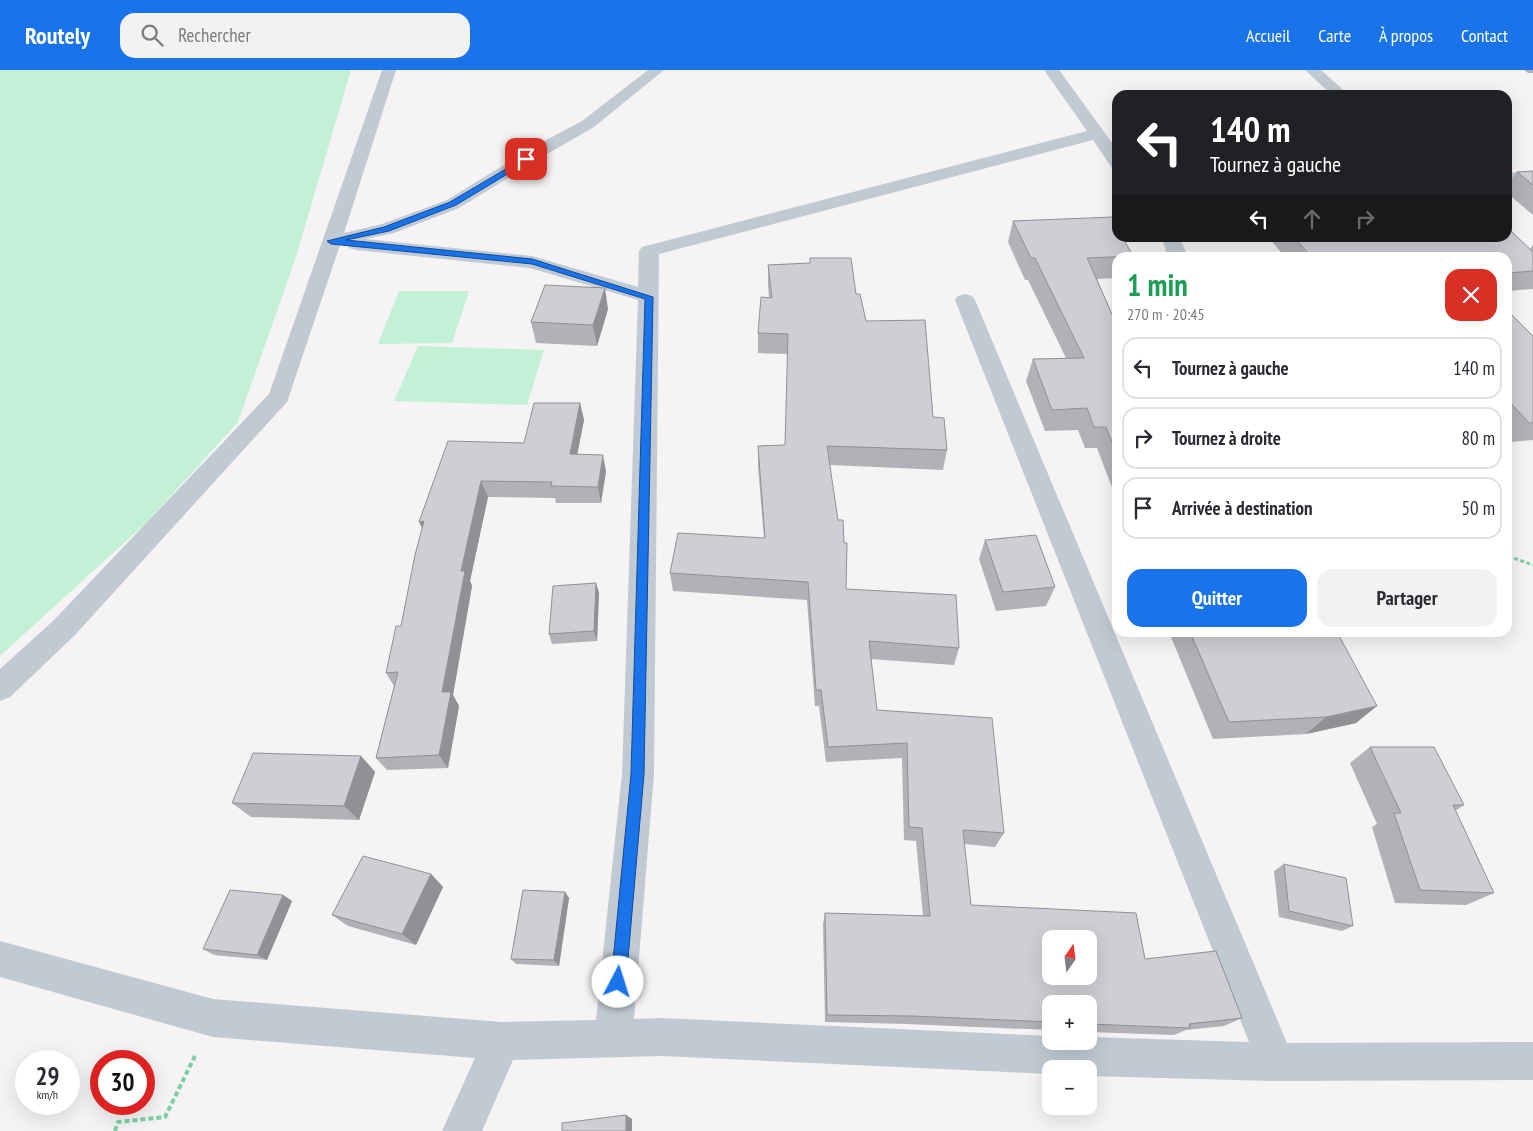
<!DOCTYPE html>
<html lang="fr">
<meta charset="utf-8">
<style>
body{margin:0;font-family:"PT Sans Narrow",sans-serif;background:#f2f2f3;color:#2b2b33;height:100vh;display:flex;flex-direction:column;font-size:19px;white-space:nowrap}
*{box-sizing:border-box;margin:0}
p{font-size:16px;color:#7c7c81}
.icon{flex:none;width:28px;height:28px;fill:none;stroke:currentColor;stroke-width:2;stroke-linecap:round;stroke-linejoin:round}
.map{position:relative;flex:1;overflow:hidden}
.details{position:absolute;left:1112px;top:182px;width:400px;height:385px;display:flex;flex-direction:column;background:#fff;border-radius:15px;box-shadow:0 5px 20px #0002}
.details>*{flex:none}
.hud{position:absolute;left:1112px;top:20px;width:400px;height:152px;border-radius:15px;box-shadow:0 5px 20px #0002;background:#202124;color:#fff;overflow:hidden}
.needle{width:32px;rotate:14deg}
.controls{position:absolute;left:1042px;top:860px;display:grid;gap:10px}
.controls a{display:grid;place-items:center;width:55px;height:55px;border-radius:10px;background:#fff;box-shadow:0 5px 20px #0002;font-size:25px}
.speed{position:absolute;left:15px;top:980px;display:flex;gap:10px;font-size:25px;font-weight:700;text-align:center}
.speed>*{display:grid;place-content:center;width:65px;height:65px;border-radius:50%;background:#fff;box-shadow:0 5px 20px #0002;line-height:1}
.speed small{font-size:12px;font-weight:400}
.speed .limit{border:8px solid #d22;background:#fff;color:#111}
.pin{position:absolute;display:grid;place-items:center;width:42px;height:42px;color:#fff;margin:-21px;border-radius:10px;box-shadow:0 2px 8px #0006}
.me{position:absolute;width:55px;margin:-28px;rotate:5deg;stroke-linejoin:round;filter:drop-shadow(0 0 4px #0008)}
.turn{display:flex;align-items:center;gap:18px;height:105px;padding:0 15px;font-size:22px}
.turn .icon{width:65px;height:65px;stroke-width:2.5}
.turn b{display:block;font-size:35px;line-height:42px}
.lanes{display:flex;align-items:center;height:48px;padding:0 15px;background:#0003;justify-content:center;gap:25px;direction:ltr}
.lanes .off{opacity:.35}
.round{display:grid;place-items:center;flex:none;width:52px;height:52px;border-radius:15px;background:#f2f2f3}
.head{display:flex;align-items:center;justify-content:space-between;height:85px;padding:0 15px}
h1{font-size:30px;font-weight:700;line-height:38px;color:#1e9e55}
.primary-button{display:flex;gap:10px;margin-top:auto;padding:10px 15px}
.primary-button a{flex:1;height:58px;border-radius:15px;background:#1a73e8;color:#fff;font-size:20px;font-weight:700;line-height:58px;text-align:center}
.primary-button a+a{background:#f2f2f3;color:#2b2b33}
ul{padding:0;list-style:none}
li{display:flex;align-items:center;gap:15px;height:62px;margin:0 10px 8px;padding:0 5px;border:2px solid #e1e1e2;border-radius:15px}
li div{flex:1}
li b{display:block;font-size:19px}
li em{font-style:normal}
header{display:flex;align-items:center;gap:30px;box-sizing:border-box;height:70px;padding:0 25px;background:#1a73e8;color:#fff}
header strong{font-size:24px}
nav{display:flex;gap:28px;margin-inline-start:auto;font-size:18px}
.search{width:350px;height:45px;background:#f2f2f3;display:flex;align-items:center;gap:12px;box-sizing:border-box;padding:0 18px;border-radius:15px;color:#7c7c81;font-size:19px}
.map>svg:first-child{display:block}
.green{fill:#c3f1d5}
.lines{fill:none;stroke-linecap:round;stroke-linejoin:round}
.path-far1{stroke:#7ad0a6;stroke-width:3;stroke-dasharray:4 2.5;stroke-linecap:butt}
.path{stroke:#7ad0a6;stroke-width:4;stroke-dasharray:5 3;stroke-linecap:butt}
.minor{fill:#c1cad2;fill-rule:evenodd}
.wall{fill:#b0b2b7}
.shaded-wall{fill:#909195}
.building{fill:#cdcfd5;stroke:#909195;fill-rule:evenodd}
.route{fill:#1a73e8;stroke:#114b97}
</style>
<header>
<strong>Routely</strong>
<div class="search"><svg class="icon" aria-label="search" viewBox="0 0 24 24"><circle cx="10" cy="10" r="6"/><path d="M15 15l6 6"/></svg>Rechercher</div>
<nav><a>Accueil</a><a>Carte</a><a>À propos</a><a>Contact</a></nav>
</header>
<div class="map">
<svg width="1533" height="1061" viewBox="0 0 1533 1061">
<rect width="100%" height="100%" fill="#f5f3f3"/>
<g class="green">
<path d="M0 0H351L295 190 238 352 146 453 0 586Z"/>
<path d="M399 221H469L452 273 378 274Z"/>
<path d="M418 276 544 280 527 335 394 331Z"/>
</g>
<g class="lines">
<path class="path-far1" d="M1508 486 1533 495"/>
<path class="path" d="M115 1061 118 1052 165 1047 195 986"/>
<g class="minor">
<path d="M382 0H396L344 163 382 154 447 130 535 76 582 51 648 0H664L594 57 547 84 459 138 394 163 366 169 532 186 638 217 639 181 642 177 1087 61 1044 0H1059L1118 81V99L1112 98 1093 70 659 184 654 704 634 949 662 948 1051 966V971H1089V967L1249 972 955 230 958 226 965 224 972 226 975 230 1287 973 1533 972V1010L1276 1011 1089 1006V999H1051V1004L662 986 513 990 482 1061H442L475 988 213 967 0 907V871L213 929 502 952 596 950 622 704 638 230 530 198 356 180 349 178 347 173 340 175 287 332 74 566 10 627 0 631V599L54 550 269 324Z"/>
<path d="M1305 0H1321L1349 25H1332Z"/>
<path d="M1533 101V111L1508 113V103Z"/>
<path d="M1162 168H1180L1188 188H1168Z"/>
</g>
</g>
<g class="wall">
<path d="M1524 0H1533V3H1528Z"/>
<path d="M1533 101V145L1508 124V114L1517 102Z"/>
<path d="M1013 151 1133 186V188H1118V208L1097 209 1115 251H1118V433L1097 378H1085L1078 360 1045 361 1026 311 1033 289 1066 288 1028 210H1025L1008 172Z"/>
<path d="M1269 168H1508L1530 179 1533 175V219L1508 221V188H1286Z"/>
<path d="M810 188 856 224 866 251 933 347 947 380 943 400 830 395 846 519 959 578 954 595 871 589 877 640 1004 763 995 777 964 774 971 835 1145 889 1242 948 1224 956 1186 960 1174 965 1089 962V934H1051V960L906 954 825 952 823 854 825 843 923 846 916 771 904 770 902 688 826 692 819 636H815L807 530 673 521 670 503 764 468 758 396V376L785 375 788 284 758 283V263L769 228 768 215V195L810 193Z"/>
<path d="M608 239 597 276 536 273 531 252Z"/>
<path d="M1508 241 1533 266V370L1510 372 1508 368Z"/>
<path d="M580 333 584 350 577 384 606 401 601 433H556L555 428 488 427 470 511 472 516 453 625 459 636 448 698 387 700 376 688 394 616 386 603 401 556 422 459 524 373Z"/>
<path d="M985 470 1055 517 1046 536 996 541 979 489Z"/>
<path d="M596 513 599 523 597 571 552 574 549 564Z"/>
<path d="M1169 562H1337L1356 653 1306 664 1213 669Z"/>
<path d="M1370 677 1464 735 1455 741 1494 823 1466 835 1395 833 1372 757 1377 754 1350 693Z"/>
<path d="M361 686 375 702 359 750 251 747 232 733Z"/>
<path d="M1284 794 1353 856 1342 861 1279 847 1274 801Z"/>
<path d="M431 804 443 817 416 875 348 856 332 845Z"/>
<path d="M565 822 569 828 559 896 516 894 511 889Z"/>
<path d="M283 825 292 831 267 890 214 885 203 879Z"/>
</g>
<g class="shaded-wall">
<path d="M605 218 608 239 597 276 593 255Z"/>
<path d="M580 333 584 350 574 401 570 384Z"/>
<path d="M603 385 606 401 601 433 598 417Z"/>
<path d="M481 411 488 427 470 511 472 516 453 625 459 636 448 698 439 685 442 622 461 501Z"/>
<path d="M424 451 427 468 419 452Z"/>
<path d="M596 513 599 523 597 571 594 561Z"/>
<path d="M1377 636 1356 653 1306 664 1326 647Z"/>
<path d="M361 686 375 702 359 750 344 736Z"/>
<path d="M431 804 443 817 416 875 402 864Z"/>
<path d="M565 822 569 828 559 896 554 890Z"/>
<path d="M283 825 292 831 267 890 257 885Z"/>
<path d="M626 1045 632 1049V1061H626Z"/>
</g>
<g class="building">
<path d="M1533 101V115L1517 102Z"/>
<path d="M1113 147 1118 156V168H1123L1133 186 1087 188 1115 251H1118V387L1106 357H1094L1087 338 1052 340 1033 289 1084 288 1035 188H1031L1013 151Z"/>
<path d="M1508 159 1510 160 1533 182V201L1508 203V188H1312L1295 168H1508Z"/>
<path d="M810 188H851L856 224H860L866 251 925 250 933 347 944 348 947 380 827 376 838 450H843L844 473H847L846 519 956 525 959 578 869 571 877 640 992 648 1004 763 963 760 971 835 1136 843 1145 889 1216 881 1242 948 1189 954 1190 958 1089 954V934H1051V952L912 946 827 945 825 843 930 846 922 758 909 757 907 673 828 677 821 620H816L808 512 670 503 678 463 765 468 758 376 785 375 788 264 758 263 761 227 772 228 768 195 810 193ZM1051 869H1089V906H1051Z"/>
<path d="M545 215 605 218 593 255 531 252Z"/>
<path d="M1508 241 1533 266V353H1529L1508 330Z"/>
<path d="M534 333H580L570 384 603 385 598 417 551 416 552 412 481 411 461 501H465L442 622H451L439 685 376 688 398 602 386 603 396 556H401L415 485 424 451 419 452 448 371 524 373Z"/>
<path d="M1036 465 1055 517 1003 522 985 470Z"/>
<path d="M596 513 594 561 549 564 553 516Z"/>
<path d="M1190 562H1337L1377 636 1326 647 1229 652Z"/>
<path d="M1370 677H1434L1464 735H1453L1494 823 1420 820 1394 743H1401Z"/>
<path d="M253 683 361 686 344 736 232 733Z"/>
<path d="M363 786 431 804 402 864 332 845Z"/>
<path d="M1284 794 1346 808 1353 856 1289 841Z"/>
<path d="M230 820 283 825 257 885 203 879Z"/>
<path d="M523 820 565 822 554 890 511 889Z"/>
<path d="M626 1045V1061H562V1053Z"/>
</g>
<path class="route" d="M526 87 529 88V91L456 135 389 161 346 170 532 189 653 227 644 704 626 912 624 917 618 919 613 917 611 912 631 704 645 229 532 194 331 174 327 171 384 157 450 132Z"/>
</svg>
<div class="controls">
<a><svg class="needle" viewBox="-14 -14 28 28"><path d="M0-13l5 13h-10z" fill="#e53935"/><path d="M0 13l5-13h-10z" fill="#7c7c81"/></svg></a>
<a>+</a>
<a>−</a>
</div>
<div class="speed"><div>29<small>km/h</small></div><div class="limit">30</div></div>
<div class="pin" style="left:526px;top:89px;background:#d93025"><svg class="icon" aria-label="arrive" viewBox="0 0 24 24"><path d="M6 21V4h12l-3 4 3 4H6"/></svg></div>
<svg class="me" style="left:618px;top:912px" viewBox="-20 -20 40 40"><circle r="19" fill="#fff"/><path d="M0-13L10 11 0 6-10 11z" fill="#1a73e8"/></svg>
<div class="hud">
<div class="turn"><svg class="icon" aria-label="left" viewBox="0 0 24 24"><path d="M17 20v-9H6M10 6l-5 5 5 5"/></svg><div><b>140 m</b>Tournez à gauche</div></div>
<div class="lanes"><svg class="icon" aria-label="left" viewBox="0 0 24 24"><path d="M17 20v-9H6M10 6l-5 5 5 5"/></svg><svg class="icon off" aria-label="ahead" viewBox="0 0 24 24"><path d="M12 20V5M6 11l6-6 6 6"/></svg><svg class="icon off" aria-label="right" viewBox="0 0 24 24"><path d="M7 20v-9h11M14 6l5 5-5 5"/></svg></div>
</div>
<section class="details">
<div class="head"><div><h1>1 min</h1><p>270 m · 20:45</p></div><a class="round" style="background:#d93025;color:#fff"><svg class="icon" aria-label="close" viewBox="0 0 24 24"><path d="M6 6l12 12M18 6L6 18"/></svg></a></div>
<ul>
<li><svg class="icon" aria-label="left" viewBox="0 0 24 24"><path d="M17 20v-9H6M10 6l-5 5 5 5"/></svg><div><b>Tournez à gauche</b></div><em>140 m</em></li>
<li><svg class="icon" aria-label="right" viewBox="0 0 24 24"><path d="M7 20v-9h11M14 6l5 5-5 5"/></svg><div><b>Tournez à droite</b></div><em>80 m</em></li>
<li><svg class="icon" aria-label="arrive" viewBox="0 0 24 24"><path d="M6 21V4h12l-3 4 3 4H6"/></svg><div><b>Arrivée à destination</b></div><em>50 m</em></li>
</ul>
<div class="primary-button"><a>Quitter</a><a>Partager</a></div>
</section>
</div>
